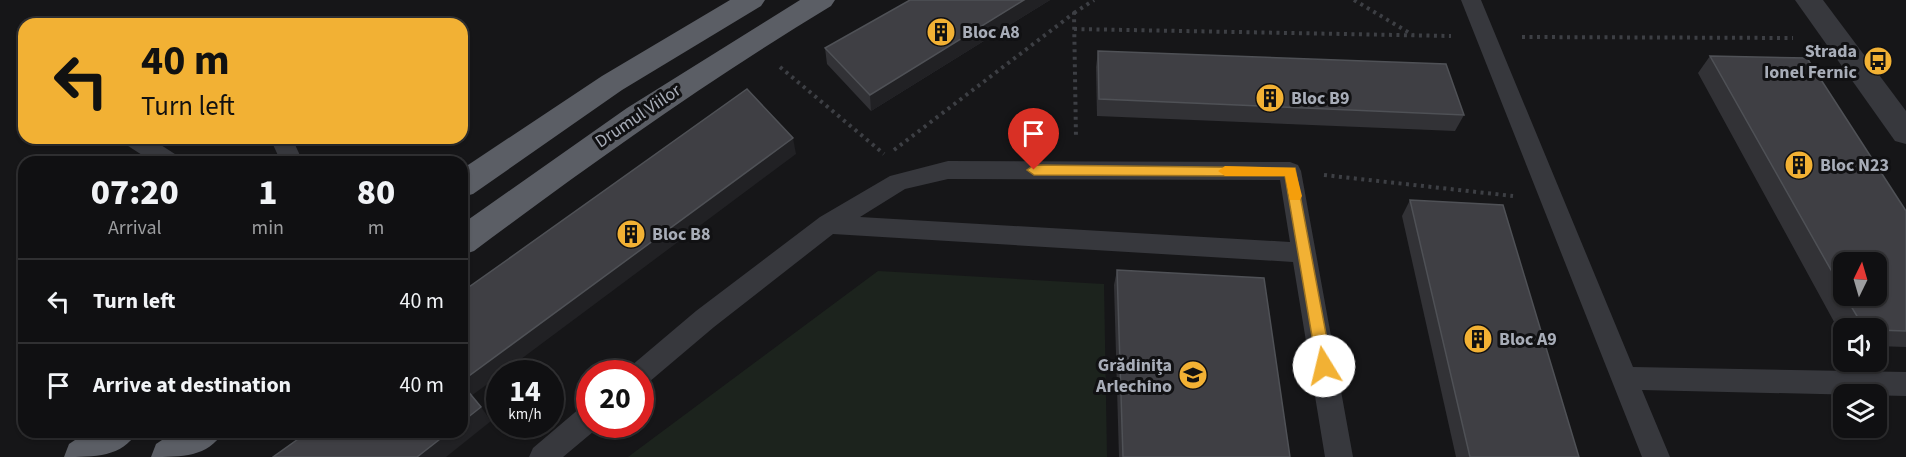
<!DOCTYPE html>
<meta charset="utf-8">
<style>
body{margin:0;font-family:"Source Sans 3",sans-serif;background:#19191b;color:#f1f3f6;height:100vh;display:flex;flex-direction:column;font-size:22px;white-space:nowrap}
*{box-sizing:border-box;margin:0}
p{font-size:20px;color:#9c9d9f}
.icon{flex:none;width:33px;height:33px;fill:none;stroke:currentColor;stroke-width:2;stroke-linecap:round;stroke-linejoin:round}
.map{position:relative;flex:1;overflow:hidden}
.panel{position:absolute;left:18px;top:156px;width:450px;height:282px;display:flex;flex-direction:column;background:#101012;border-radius:18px;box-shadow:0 2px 4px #0004,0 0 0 2px #303032}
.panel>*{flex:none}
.top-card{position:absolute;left:18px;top:18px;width:450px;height:126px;border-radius:18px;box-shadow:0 2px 4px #0004,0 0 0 2px #303032;background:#f2b134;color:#111;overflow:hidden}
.needle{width:39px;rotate:5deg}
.controls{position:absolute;left:1833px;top:252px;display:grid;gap:12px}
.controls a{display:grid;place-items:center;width:54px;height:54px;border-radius:12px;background:#101012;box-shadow:0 2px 4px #0004,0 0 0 2px #303032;font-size:30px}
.speed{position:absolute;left:486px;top:360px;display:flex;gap:12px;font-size:30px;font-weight:700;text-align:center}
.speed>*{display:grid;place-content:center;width:78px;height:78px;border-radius:50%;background:#101012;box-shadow:0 2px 4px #0004,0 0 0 2px #303032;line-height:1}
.speed small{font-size:15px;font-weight:400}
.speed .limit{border:9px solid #d22;background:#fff;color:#111}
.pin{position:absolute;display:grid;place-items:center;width:51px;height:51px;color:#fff;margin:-62px -26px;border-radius:50% 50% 50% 0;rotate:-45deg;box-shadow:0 0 6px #0007}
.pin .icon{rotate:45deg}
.me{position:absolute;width:66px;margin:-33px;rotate:351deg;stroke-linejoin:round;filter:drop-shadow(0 0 4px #0008)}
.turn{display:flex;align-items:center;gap:21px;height:126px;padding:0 24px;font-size:27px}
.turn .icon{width:78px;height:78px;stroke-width:2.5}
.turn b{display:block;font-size:42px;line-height:51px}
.eta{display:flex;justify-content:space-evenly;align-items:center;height:102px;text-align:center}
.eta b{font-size:36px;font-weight:800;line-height:42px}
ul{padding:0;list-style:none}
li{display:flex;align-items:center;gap:18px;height:84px;padding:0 24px;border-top:2px solid #303032}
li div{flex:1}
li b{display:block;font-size:22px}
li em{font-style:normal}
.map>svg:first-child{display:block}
.green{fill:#1c231d}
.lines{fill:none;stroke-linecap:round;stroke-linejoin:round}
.path{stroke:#3d3f44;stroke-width:4;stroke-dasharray:3 4.5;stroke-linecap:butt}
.service{fill:#37383d;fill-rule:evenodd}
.minor{fill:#37383d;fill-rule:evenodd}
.trunk{fill:#5b5e65;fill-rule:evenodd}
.wall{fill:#323236;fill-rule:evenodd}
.shaded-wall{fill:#212124}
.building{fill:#3f3f44;stroke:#4f5156;stroke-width:1.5}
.route{fill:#f2b134;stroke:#9d7322;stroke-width:1.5}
.slow{fill:#f59e0b}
.labels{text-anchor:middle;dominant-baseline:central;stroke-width:6;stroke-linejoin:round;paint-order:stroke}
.poi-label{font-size:18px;font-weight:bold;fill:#a8adb8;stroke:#111113;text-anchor:start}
.street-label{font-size:18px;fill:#a8adb8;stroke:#111113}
</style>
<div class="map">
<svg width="1906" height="457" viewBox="0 0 1906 457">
<rect width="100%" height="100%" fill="#161618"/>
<path class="green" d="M878 271 1104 284 1107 457H628Z"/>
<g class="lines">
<g class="path">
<path d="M1354 0 1413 35"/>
<path d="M1074 13 1094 0"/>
<path d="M1074 29 1451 36"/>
<path d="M1522 37 1793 38"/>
<path d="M780 67 884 154"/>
<path d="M894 150 1074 13 1076 139"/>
<path d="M1324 175 1513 196"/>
</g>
<g class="service">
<path d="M1461 0H1481L1633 367 1906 372V396L1642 390 1670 457H1642Z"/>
<path d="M122 138H150L178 156 181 162H153L125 144Z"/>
<path d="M270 138H292L303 162H281Z"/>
<path d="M948 161 1290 162 1298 165 1301 171 1353 457H1325L1293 262 833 234 714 327 649 382 640 385V374H627L631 366 696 311 820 217 890 176ZM948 179 1280 180 1290 242 860 217 905 189Z"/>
<path d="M590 405V424L600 426 563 457H529L533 448 580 408Z"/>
</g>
<path class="minor" d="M1795 0H1823L1906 111V144L1895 141Z"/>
<g class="trunk">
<path d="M730 0H765L761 6 622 90 473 194 462 197V169L602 76Z"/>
<path d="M800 0H835L831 6C707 81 589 165 474 251L462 255V224L627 108Z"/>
<path d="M87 432H137C122 457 95 457 64 457L69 444Z"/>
<path d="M174 432H223C208 457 182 457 151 457L156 444Z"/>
</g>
</g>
<g class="wall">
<path d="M910 0H1050L871 111 827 64 825 48Z"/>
<path d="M1098 51 1464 115 1455 131 1097 116 1096 67Z"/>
<path d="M1710 56 1906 211V347L1876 346V328H1844V340L1698 73ZM1844 262 1876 296H1844Z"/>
<path d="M1410 200 1579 457H1456L1402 216Z"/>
<path d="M1117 270 1290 457H1119L1114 285Z"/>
</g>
<g class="shaded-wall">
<path d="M1024 0H1050L871 111 870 95Z"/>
<path d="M793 138 796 154 501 374H500V375L471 396 462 384V381Z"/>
<path d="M481 407 491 421 446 457H417L449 432H462V422Z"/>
</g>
<g class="building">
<path d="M910 0H1024L870 95 825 48Z"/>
<path d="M1098 51 1446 64 1464 115 1099 99Z"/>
<path d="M1710 56 1807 58 1906 211V331L1876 330V328H1864L1845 296H1876V262H1844V293Z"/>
<path d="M747 89 793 138 462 381V292Z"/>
<path d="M1410 200 1503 205 1579 457H1470Z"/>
<path d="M1117 270 1264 278 1290 457H1123Z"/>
<path d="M462 384 481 407 462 422Z"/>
<path d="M308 432H449L417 457H273Z"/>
</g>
<path class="route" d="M1034 165 1295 168 1332 366 1329 371 1324 373 1319 371 1317 366 1285 176 1034 175 1027 170Z"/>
<path class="slow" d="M1225 166 1295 168 1302 196 1300 200H1290L1285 176H1225L1218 171Z"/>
<defs>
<g id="building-disc" transform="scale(1.5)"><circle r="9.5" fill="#f2b134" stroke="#111113"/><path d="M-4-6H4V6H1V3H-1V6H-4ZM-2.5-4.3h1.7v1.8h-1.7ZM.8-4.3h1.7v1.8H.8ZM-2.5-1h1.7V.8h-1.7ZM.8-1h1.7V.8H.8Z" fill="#111"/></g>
<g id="bus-disc" transform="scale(1.5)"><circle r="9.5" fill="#f2b134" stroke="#111113"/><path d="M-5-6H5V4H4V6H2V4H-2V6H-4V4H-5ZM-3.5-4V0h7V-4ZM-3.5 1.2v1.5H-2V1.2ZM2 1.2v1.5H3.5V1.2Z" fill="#111"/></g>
<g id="school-disc" transform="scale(1.5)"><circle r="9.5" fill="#f2b134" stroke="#111113"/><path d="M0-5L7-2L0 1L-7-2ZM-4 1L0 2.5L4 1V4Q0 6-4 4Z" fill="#111"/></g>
</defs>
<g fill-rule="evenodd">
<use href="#building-disc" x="941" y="32"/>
<use href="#bus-disc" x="1878" y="61"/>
<use href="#building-disc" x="1270" y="98"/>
<use href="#building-disc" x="1799" y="165"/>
<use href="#building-disc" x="631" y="234"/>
<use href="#building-disc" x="1478" y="339"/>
<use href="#school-disc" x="1193" y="375"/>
</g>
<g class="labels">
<g class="poi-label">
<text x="962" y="32">Bloc A8</text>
<text x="1857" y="51" text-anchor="end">Strada<tspan x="1857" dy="21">Ionel Fernic</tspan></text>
<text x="1291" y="98">Bloc B9</text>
<text x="1820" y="165">Bloc N23</text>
<text x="652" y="234">Bloc B8</text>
<text x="1499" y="339">Bloc A9</text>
<text x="1172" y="365" text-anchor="end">Grădinița<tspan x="1172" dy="21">Arlechino</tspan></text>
</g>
<g class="street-label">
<text transform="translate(638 116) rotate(-34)">Drumul Viilor</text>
</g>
</g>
</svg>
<div class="controls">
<a><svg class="needle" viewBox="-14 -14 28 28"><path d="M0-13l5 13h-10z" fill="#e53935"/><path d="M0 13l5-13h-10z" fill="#9c9d9f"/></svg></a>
<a><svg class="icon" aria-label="sound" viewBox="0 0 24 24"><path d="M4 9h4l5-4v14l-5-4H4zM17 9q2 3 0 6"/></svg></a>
<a><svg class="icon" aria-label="layers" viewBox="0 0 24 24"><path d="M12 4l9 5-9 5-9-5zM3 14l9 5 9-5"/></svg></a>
</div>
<div class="speed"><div>14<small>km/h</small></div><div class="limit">20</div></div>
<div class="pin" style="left:1034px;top:170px;background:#d93025"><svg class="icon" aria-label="arrive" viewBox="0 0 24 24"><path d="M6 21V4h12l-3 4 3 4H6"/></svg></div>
<svg class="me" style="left:1324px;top:366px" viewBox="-20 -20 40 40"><circle r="19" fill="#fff"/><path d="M0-13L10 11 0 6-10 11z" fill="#f2b134"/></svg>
<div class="top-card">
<div class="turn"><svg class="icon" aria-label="left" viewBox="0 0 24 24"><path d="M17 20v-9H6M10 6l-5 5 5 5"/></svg><div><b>40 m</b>Turn left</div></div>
</div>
<section class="panel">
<div class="eta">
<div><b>07:20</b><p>Arrival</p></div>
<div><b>1</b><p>min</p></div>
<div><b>80</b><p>m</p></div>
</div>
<ul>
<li><svg class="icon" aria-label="left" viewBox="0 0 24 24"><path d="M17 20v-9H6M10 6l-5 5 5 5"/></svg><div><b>Turn left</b></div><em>40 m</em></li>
<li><svg class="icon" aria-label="arrive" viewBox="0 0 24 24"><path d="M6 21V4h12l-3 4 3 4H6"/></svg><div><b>Arrive at destination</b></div><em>40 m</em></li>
</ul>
</section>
</div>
